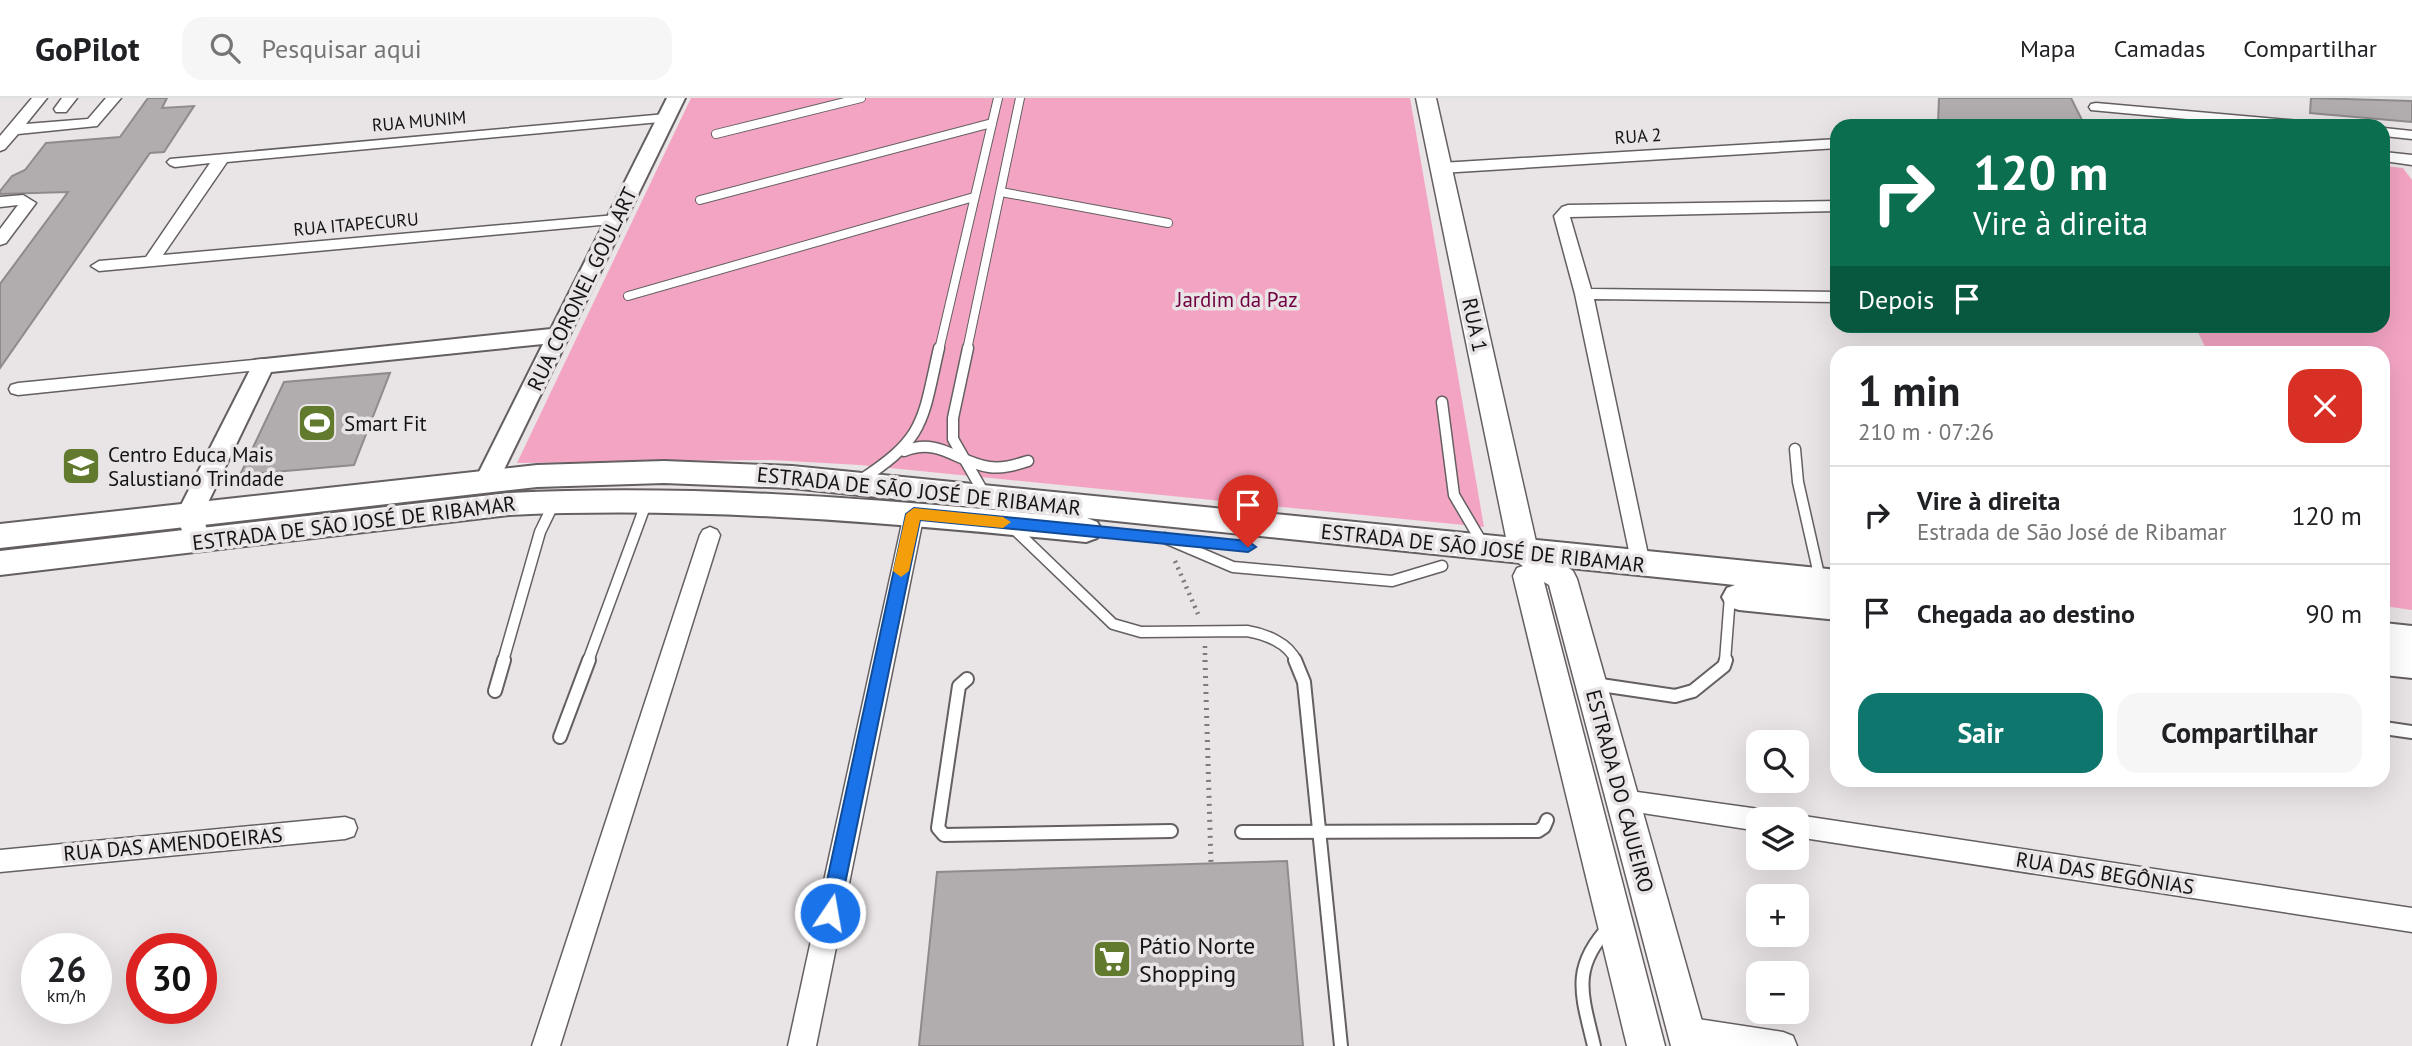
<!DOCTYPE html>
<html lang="pt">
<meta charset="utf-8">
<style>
body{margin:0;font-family:"PT Sans",sans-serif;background:#f6f6f6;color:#202124;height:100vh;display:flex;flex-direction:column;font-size:26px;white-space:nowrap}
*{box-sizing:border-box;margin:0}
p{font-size:23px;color:#757577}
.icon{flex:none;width:38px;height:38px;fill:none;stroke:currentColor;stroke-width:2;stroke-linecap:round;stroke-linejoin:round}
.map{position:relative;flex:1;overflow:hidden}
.details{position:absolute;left:1830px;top:248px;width:560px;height:441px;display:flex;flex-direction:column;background:#fff;border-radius:21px;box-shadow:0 7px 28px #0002}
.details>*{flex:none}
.top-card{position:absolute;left:1830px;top:21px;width:560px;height:214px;border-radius:21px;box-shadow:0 7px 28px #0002;background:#0b6e4f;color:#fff;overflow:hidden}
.fabs{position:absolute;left:1746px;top:632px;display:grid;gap:14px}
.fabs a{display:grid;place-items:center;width:63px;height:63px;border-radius:14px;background:#fff;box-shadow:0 7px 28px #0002;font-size:35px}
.speed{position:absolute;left:21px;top:835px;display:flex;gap:14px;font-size:35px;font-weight:700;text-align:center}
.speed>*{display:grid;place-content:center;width:91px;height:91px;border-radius:50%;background:#fff;box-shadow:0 7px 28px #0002;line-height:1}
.speed small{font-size:18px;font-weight:400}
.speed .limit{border:10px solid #d22;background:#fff;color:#111}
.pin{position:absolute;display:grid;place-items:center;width:60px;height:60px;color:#fff;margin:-72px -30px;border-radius:50% 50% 50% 0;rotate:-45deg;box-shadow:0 0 7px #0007}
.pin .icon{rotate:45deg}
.me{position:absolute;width:77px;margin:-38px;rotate:12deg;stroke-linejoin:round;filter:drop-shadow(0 0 5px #0008)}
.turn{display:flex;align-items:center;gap:24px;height:147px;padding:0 28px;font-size:32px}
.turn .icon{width:91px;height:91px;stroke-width:2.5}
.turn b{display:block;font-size:49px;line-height:60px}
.then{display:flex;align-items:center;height:66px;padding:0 28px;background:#0003;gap:14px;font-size:26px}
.round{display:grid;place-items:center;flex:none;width:74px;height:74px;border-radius:21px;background:#f6f6f6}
.head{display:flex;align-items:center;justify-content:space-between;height:119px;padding:0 28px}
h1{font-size:42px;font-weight:600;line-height:52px}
.cta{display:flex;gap:14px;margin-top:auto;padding:14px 28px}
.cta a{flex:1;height:80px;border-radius:21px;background:#0f766e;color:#fff;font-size:28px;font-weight:600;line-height:80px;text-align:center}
.cta a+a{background:#f6f6f6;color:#202124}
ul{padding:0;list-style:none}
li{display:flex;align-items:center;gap:21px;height:98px;padding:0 28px;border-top:2px solid #e0e0e0}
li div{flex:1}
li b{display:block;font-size:26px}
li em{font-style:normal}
header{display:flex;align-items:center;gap:42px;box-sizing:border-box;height:98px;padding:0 35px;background:#fff;border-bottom:2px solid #e0e0e0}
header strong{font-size:33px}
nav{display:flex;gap:38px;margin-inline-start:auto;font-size:24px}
.search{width:490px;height:63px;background:#f6f6f6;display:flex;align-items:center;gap:18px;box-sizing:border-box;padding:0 24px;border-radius:21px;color:#757577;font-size:26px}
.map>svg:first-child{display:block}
.green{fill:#f4a4c3}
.building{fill:#b1acae;stroke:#8f8a8c;stroke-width:2}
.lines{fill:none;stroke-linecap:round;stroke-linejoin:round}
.service-far2-casing{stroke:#645f61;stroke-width:10}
.service-far1-casing{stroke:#645f61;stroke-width:13}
.service-casing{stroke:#645f61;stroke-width:16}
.minor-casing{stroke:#645f61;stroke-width:3}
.tertiary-casing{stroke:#645f61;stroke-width:4}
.secondary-casing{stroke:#645f61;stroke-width:3}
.primary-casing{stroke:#645f61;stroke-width:4}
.path-far1{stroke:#7d7a7b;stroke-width:4.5;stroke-dasharray:2 5;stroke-linecap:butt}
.path{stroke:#7d7a7b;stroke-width:5;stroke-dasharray:2 6;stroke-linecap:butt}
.service-far2{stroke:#fff;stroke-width:8}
.service-far1{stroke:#fff;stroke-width:10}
.service{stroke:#fff;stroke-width:12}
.minor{fill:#fff;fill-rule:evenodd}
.tertiary{fill:#fff;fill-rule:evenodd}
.secondary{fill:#fff;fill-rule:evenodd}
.primary{fill:#fff;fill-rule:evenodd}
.route{fill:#1a73e8;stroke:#114b97;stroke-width:2}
.slow{fill:#f59e0b}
.labels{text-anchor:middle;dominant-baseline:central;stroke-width:7;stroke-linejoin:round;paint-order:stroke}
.far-street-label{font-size:18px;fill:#151414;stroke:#e9e4e6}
.street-label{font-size:21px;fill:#151414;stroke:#e9e4e6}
.park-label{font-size:21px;fill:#700040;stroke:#e9e4e6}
.poi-label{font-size:21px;fill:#151414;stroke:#e9e4e6;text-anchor:start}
.near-poi-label{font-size:24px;fill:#151414;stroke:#e9e4e6;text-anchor:start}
</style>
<header>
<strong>GoPilot</strong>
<div class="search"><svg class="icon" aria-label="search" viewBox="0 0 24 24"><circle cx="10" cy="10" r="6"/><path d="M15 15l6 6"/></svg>Pesquisar aqui</div>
<nav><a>Mapa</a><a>Camadas</a><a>Compartilhar</a></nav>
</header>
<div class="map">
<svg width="2412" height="948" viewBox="0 0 2412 948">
<rect width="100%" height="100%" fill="#e9e4e6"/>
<g class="green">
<path d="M691 0H1410L1484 429 860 367 771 362 517 365Z"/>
<path d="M2384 68 2403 70 2412 82V512L2384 508V256L2208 255 2195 228H2384Z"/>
</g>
<g class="building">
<path d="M148 0H167L162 10 194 8 164 54 150 55 0 270V186L68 94 0 96V93L12 78 25 72 46 45 120 39Z"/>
<path d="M1939 0H2071L2085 28H1980L1938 25Z"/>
<path d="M2311 0 2412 3V24L2310 15Z"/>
<path d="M390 275 354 367 240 377 284 284Z"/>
<path d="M1287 763 1303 948H919L937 774Z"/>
</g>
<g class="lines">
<g class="service-far2-casing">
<g id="service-far2">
<path d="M716 36 861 0"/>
<path d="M1001 94 1168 125"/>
<path d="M700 102 992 25"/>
<path d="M628 198 974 99"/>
<path d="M939 252 998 0"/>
<path d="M967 252 1020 0"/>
</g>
</g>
<g class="service-far1-casing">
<g id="service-far1">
<path d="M968 250 953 320V341L985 397"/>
<path d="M1442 304 1454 397 1484 448"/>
<path d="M1795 351 1798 384 1820 481"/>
<path d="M904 353C940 339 956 364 989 369 1003 371 1015 367 1028 363"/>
<path d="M859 383C926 340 922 324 939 250"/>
<path d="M1011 428 1113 526 1141 534 1247 533C1265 536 1289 545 1296 563"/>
<path d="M1165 440 1233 469 1392 483 1442 468"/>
<path d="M503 563 540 434 554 405"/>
<path d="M588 563 647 403"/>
<path d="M1725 563 1730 498"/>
</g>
</g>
<g class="service-casing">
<g id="service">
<path d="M1295 562 1304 584 1341 948"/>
<path d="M967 581 959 588 938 730 944 737 1171 733"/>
<path d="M1594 586 1675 598 1693 593 1724 568 1726 562"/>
<path d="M495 593 504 562"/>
<path d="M2384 630 2412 634"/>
<path d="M560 639 589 562"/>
<path d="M1242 734 1538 733 1544 729 1547 722"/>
<path d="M1594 948C1582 897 1570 870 1610 828"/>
</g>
</g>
<g class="minor-casing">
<g id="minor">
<path d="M32 0H47L26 26 88 21 106 0H121L97 28 18 36 5 51 0 53V38Z"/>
<path d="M62 0H77L66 14H56L54 11Z"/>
<path d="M2096 5 2312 24 2319 28H2262L2091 12 2089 9 2091 6Z"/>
<path d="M666 16 671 17 673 20 671 23 227 64 163 157 616 117 622 119 624 122 622 125 99 173 91 168 99 163 146 159 210 65 175 69 170 67 167 64 170 61Z"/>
<path d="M2384 30 2412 33V41L2384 38Z"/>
<path d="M1838 41V50L1441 75 1433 70 1441 65Z"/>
<path d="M2384 54 2412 57V67L2384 63Z"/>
<path d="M23 97 36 105 6 145 0 147V131L18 107 0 109V99Z"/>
<path d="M1838 103V113L1570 119 1591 191 1838 194V204L1594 201 1650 466 1647 472 1640 474 1633 472 1575 196 1554 118 1562 109 1568 107Z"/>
<path d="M263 261 269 263 272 267 269 271 18 297 11 295 9 291 11 287 18 285Z"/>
<path d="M914 409 921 411 924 416 816 948H788L904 416 907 411Z"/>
<path d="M710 429 717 432 720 437 560 948H532L700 437 703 432Z"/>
<path d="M1623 692 1759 711 1768 714 1771 721H1759V733L1623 712 1614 709 1611 702 1614 695Z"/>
<path d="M1797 717 2412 810V834L1797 739V721H1788Z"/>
<path d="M345 719 354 722 357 730 354 738 345 741 0 774V752Z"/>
<path d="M1685 919 1783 934 1793 938 1797 948H1701L1675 941 1671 932 1675 923Z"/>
</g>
</g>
<g class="tertiary-casing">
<path id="tertiary" d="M667 0H685L496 388 487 391 478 388 475 382 543 246 271 274 202 417 211 443 207 450 198 453 189 450 176 417 255 262 551 231Z"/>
</g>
<g class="secondary-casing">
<path id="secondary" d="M1416 0H1436L1537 448 1573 473 1577 481 1709 948H1671L1549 487 1544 484 1665 948H1627L1513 478 1517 470 1523 468 1514 462 1509 454Z"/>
</g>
<g class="primary-casing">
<g id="primary">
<path d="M664 363 792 368 1838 472V522L1739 512 1727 508 1722 499 1727 490 1735 487 1087 420 1097 424 1102 432 1097 440 1086 444C894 425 703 408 509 417L0 477V453L509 395C697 386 882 401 1069 419L792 390 664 385 537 389 0 450V426L537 367Z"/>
<path d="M2384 525 2412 528V580L2384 577Z"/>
</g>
</g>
<g class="path-far1">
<path d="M1175 463 1198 516"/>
<path d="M1205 548V563"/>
</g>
<path class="path" d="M1205 562 1211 766"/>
<use href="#service-far2" class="service-far2"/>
<use href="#service-far1" class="service-far1"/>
<use href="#service" class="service"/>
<use href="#minor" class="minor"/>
<use href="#tertiary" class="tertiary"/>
<use href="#secondary" class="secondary"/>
<use href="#primary" class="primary"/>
</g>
<path class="route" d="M914 410 1248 443 1256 449 1248 454 920 422 839 815 837 822 830 824 823 822 820 815 906 416Z"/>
<path class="slow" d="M914 410 1003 419 1011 424 1003 430 920 422 909 473 901 479 893 473 906 416Z"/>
<defs>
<g id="stadium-square" transform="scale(2.0125)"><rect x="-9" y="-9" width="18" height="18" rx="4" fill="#617a2d" stroke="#e9e4e6"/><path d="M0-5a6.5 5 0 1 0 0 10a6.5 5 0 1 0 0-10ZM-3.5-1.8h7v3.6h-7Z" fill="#fff"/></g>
<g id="school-square" transform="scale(2.0125)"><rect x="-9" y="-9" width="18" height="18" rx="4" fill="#617a2d" stroke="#e9e4e6"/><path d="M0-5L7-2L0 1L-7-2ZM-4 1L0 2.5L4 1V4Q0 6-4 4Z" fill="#fff"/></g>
<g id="supermarket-square" transform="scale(2.0125)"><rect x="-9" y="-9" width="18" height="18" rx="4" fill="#617a2d" stroke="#e9e4e6"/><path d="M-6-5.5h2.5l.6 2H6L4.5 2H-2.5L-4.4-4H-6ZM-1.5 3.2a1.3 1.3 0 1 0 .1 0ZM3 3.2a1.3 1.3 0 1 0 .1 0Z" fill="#fff"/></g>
</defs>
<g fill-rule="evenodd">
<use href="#stadium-square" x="317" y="325"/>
<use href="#school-square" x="81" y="368"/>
<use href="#supermarket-square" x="1112" y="861"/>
</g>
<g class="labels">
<g class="far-street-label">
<text transform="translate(419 23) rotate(-5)">RUA MUNIM</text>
<text transform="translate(1638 38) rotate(-4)">RUA 2</text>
<text transform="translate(356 126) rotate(-5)">RUA ITAPECURU</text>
</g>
<g class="street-label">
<text transform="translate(582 191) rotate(-64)">RUA CORONEL GOULART</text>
<text transform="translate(1475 227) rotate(78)">RUA 1</text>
<text transform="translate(919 393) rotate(6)">ESTRADA DE SÃO JOSÉ DE RIBAMAR</text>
<text transform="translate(354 425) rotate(-7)">ESTRADA DE SÃO JOSÉ DE RIBAMAR</text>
<text transform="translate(1483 450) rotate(6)">ESTRADA DE SÃO JOSÉ DE RIBAMAR</text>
<text transform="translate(1620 693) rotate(75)">ESTRADA DO CAJUEIRO</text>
<text transform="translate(173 746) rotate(-5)">RUA DAS AMENDOEIRAS</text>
<text transform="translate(2105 775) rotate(9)">RUA DAS BEGÔNIAS</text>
</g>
<g class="park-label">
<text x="1237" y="201">Jardim da Paz</text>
</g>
<g class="poi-label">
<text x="344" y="325">Smart Fit</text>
<text x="108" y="356">Centro Educa Mais<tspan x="108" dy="24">Salustiano Trindade</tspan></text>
</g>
<g class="near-poi-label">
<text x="1139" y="847">Pátio Norte<tspan x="1139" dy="28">Shopping</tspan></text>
</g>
</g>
</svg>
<div class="fabs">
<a><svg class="icon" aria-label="search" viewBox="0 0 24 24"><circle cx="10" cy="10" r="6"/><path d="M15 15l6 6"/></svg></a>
<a><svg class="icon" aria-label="layers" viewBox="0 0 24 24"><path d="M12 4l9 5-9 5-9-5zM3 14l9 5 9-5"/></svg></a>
<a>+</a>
<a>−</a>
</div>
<div class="speed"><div>26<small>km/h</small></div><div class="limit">30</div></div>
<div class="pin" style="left:1248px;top:449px;background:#d93025"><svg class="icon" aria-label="arrive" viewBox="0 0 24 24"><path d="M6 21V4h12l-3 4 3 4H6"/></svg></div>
<svg class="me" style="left:830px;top:815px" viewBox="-20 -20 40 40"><circle r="17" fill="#1a73e8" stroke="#fff" stroke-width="3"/><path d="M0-11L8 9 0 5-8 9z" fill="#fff"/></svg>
<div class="top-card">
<div class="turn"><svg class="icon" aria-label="right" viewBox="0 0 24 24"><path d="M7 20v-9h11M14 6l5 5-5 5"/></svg><div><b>120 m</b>Vire à direita</div></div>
<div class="then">Depois<svg class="icon" aria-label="arrive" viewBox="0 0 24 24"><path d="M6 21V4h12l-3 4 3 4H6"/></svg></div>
</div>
<section class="details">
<div class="head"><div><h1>1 min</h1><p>210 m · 07:26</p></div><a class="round" style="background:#d93025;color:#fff"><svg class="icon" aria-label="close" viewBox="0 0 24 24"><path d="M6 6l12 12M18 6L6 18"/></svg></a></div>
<ul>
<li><svg class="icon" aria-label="right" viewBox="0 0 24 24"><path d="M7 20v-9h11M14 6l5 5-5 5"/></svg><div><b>Vire à direita</b><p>Estrada de São José de Ribamar</p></div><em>120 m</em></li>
<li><svg class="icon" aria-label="arrive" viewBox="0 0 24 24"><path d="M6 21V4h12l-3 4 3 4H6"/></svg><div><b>Chegada ao destino</b></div><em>90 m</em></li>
</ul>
<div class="cta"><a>Sair</a><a>Compartilhar</a></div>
</section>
</div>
